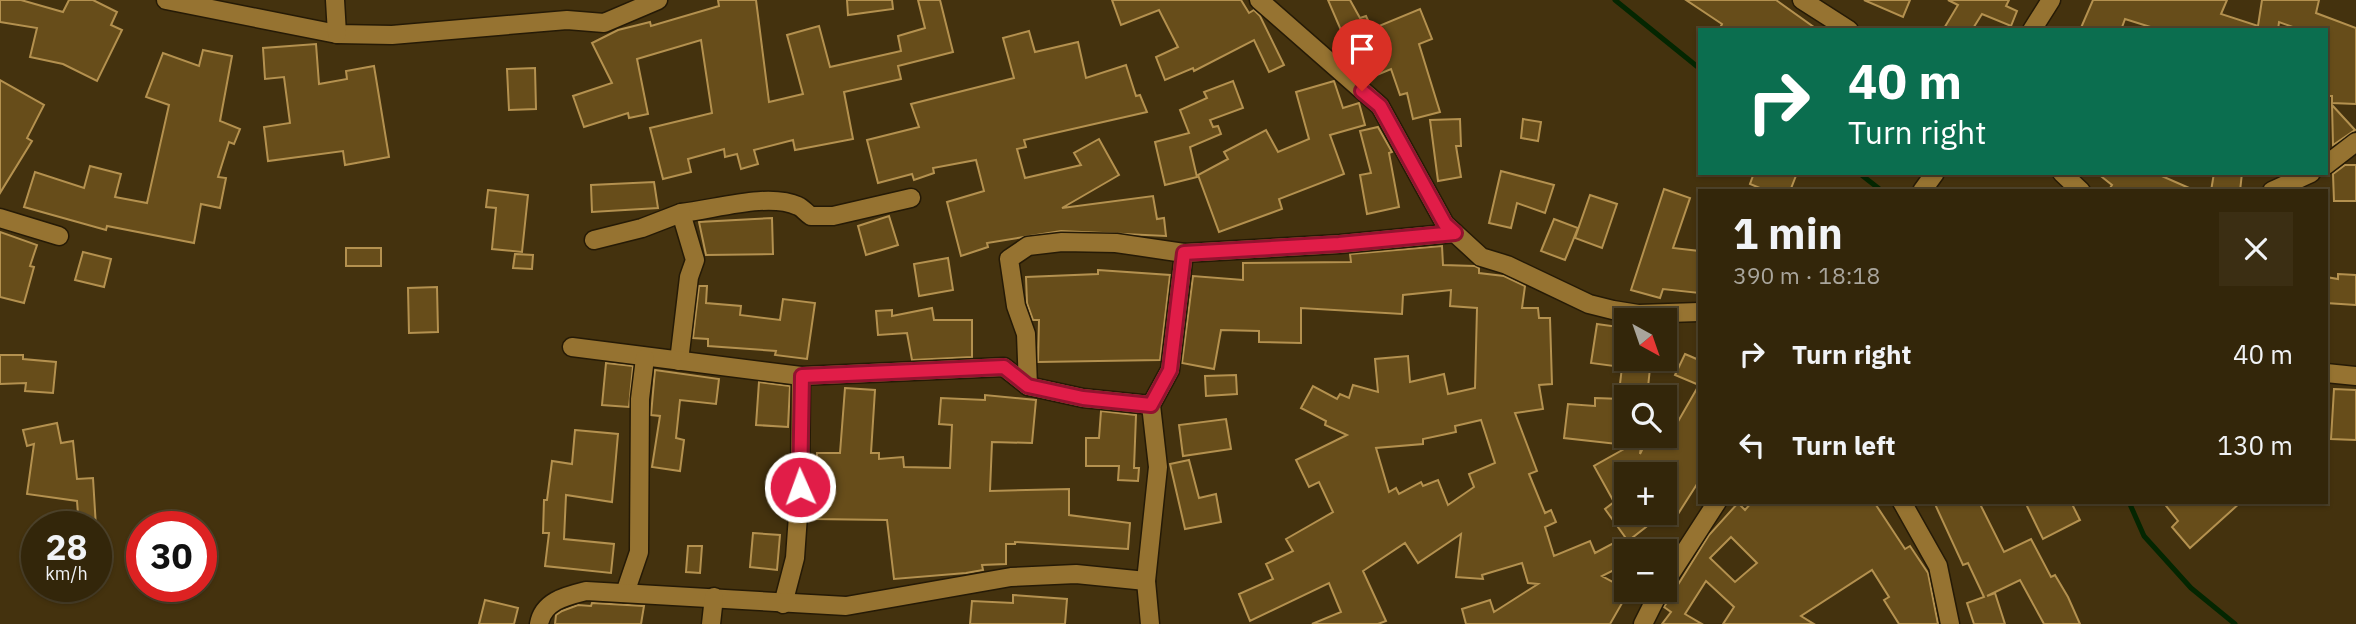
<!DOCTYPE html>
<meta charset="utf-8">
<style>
body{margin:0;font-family:"IBM Plex Sans",sans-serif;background:#3b2e13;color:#f1f3f6;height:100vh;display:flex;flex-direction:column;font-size:26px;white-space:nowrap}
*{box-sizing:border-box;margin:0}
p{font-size:23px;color:#a9a59c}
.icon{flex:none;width:38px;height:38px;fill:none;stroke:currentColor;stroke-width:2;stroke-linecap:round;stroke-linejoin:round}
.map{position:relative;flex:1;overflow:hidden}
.sheet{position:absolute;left:1698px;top:189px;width:630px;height:315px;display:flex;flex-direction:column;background:#33260a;border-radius:0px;box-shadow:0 2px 5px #0004,0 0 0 2px #4e432b}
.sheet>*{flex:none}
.top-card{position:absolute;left:1698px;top:28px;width:630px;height:147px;border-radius:0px;box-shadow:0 2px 5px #0004,0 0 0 2px #4e432b;background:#0b6e4f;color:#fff;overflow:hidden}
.needle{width:46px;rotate:140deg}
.tools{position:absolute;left:1614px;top:308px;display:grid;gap:14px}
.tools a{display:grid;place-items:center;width:63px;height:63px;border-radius:0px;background:#33260a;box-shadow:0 2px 5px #0004,0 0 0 2px #4e432b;font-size:35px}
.speed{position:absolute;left:21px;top:511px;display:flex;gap:14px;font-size:35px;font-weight:700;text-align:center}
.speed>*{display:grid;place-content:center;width:91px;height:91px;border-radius:50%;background:#33260a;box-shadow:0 2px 5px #0004,0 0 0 2px #4e432b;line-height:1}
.speed small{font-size:18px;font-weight:400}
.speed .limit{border:10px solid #d22;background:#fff;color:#111}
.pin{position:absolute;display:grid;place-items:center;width:60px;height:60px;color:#fff;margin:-72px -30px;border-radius:50% 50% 50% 0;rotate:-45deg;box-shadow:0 0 7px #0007}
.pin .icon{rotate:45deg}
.me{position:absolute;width:77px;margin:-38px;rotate:358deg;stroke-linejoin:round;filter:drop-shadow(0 0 5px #0008)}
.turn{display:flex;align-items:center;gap:24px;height:147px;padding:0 35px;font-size:32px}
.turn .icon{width:91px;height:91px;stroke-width:2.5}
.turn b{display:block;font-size:49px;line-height:60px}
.round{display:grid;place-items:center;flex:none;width:74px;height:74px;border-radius:0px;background:#3b2e13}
.overview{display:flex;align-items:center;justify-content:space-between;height:119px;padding:0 35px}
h1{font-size:42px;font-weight:700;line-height:52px}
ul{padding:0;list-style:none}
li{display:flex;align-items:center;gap:21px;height:91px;padding:0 35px}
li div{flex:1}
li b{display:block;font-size:26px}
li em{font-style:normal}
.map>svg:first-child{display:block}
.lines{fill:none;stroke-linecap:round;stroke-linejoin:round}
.stream{stroke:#042601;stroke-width:5}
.building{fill:#674d1a;stroke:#b4914f;stroke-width:2;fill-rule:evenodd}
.street-casing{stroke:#251a06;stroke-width:21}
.secondary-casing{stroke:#251a06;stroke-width:21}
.street{stroke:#967331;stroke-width:18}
.secondary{stroke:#967331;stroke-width:18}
.route-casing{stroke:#92132f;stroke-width:18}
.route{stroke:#e11d48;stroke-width:12}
</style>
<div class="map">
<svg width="2356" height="624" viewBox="0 0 2356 624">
<rect width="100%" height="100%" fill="#44320e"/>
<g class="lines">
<g class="stream">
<path d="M1615 0 1699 68"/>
<path d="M1859 173 1882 191"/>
<path d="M2129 502 2144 536 2191 588 2235 624"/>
</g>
</g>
<g class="building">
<path d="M0 0H21L63 12 69 0H93L117 12 111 25 122 30 97 81 63 64 30 57 37 28 0 22Z"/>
<path d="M718 0H756L769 102 803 94 787 35 819 26 830 67 901 51 898 36 925 28 918 0H940L953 52 898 66 901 79 844 92 853 139 795 150 793 140 754 150 758 164 741 169 737 154 725 157 724 149 688 159 691 172 663 179 650 128 712 113 701 40 637 59 648 114 629 118 628 113 584 127 573 96 612 83 592 43 618 30 650 22 651 26 719 6Z"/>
<path d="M847 0H892L893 9 848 15Z"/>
<path d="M1112 0H1241L1249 13 1254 10 1260 16 1284 65 1269 72 1254 40 1194 71 1193 68 1165 80 1156 57 1178 47 1159 10 1121 25Z"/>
<path d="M1328 0H1350L1360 18 1366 16 1372 29 1420 9 1432 39 1419 44 1440 112 1413 119 1407 93 1400 95 1391 69 1367 79 1359 72Z"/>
<path d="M1686 0H1776L1818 30H1719L1722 24Z"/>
<path d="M1864 0H1910L1903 17Z"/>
<path d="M1948 0H2009L2006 6 2017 11 2011 26 1982 14 1972 30H1943L1958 5Z"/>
<path d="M2093 0H2227L2221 14 2258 26 2262 0H2319L2316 13 2356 28V104L2332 103V96H2326V30H2301L2279 22 2278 30H2160L2125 19 2121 30H2080Z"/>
<path d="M1029 31 1035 52 1078 42 1086 78 1126 65 1136 96 1140 95 1147 112 1024 140 1026 147 1017 149 1025 178 1081 165 1074 153 1099 139 1119 175 1062 208 1153 196 1157 219 1164 218 1166 236 1061 231 987 243 988 247 961 256 947 202 984 191 976 160 933 168 934 173 914 180 912 174 878 183 867 140 919 127 911 104 1014 78 1003 38Z"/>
<path d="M316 44 319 84 347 79 346 71 374 66 389 157 345 165 343 151 268 161 264 127 290 123 284 77 265 79 263 48Z"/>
<path d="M203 50 232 56 220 121 240 129 234 144 229 142 218 177 226 178 220 208 201 204 194 243 107 226 106 230 24 207 35 172 84 188 90 166 121 174 115 197 147 203 169 105 146 97 163 53 199 66Z"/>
<path d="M535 68 536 109 509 110 507 69Z"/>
<path d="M0 80 44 105 27 138 32 141 0 193Z"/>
<path d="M1233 81 1243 108 1210 120 1213 127 1218 126 1221 134 1190 147 1197 177 1165 185 1155 142 1189 133 1180 110 1207 98 1204 92Z"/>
<path d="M1334 81 1343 108 1359 103 1365 125 1330 135 1344 174 1279 199 1282 209 1219 232 1198 175 1228 159 1224 152 1266 130 1278 152 1309 139 1296 92Z"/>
<path d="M2332 105 2355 130 2333 145Z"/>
<path d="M1460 119 1461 146H1456L1461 177 1438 181 1430 120Z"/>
<path d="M1523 119 1541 122 1538 141 1521 138Z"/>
<path d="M1378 127 1392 152 1389 153 1399 207 1367 214 1360 175 1371 173 1360 131Z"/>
<path d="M2345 165H2356V201H2334L2333 174Z"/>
<path d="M1501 171 1554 185 1545 213 1517 203 1511 228 1489 223Z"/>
<path d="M1754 173H1797L1790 191H1767L1750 184Z"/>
<path d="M2097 173H2155L2196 191H2108L2112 185Z"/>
<path d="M2214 173H2242L2240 191H2211Z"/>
<path d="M654 182 658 208 592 212 591 185Z"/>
<path d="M1664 189 1690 198 1673 248 1699 251V293L1663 289 1660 298 1631 290Z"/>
<path d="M488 190 528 195 522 252 492 249 496 208 486 207Z"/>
<path d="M1590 195 1617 204 1602 248 1575 238Z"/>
<path d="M889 216 898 245 866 255 858 226Z"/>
<path d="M772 218 773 254 706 255 699 222Z"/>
<path d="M1554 219 1578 228 1565 260 1541 251Z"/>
<path d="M0 232 37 245 30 266 34 267 24 303 0 297Z"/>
<path d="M1442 246 1443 265 1475 266 1479 268V273L1504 276 1525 286 1522 308H1538L1539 318H1550L1552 384 1539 385 1543 409 1515 413 1537 471 1529 474 1545 513 1551 510 1556 522 1545 527 1554 556 1590 541 1595 553 1621 539 1626 549V564L1602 576 1629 591 1610 624H1466L1462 609 1490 600 1494 612 1538 584 1528 583 1522 563 1482 575 1483 579 1456 577 1461 534 1418 563 1405 543 1363 571 1386 621 1378 624H1312L1341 612 1329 583 1250 621 1239 594 1273 579 1266 564 1293 551 1286 539 1333 512 1319 482 1309 487 1296 460 1347 435 1325 425 1326 421 1301 408 1313 386 1337 399 1340 394 1349 398 1353 385 1378 392 1375 359 1408 356 1410 382 1444 374 1448 394 1475 388 1477 308 1450 306 1451 290 1403 295 1402 314 1301 308V343L1259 342V331L1221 330 1214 369 1182 363 1193 276 1243 280V263L1351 262 1350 254ZM1481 420 1495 463 1469 474 1474 487 1448 505 1438 480 1423 486 1421 482 1399 494 1396 488 1389 492 1376 448 1423 444V439L1456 432 1455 426Z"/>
<rect x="346" y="248" width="35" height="18"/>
<path d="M83 252 111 259 104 287 75 280Z"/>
<path d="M515 254 533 255 532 269 513 268Z"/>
<path d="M948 258 953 290 919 296 914 264Z"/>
<path d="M1098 270 1170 275 1160 360 1038 362 1039 320H1033L1027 303 1026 277 1098 274Z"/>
<path d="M2338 274 2356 275V305L2326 303V277L2338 279Z"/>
<path d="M699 286H707L706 303 741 306 740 315 780 320 783 299 815 303 807 359 775 355 776 351 708 346V339L693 338Z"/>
<path d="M437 287 438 332 409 333 408 288Z"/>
<path d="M932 308 934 320H972V357L912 360 907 333 878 335 876 311 892 310V316Z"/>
<path d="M1597 324 1626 328V359H1651L1648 387 1620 384 1622 367 1591 363Z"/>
<path d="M1685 354 1699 360V481L1678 514 1664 525V513L1628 541 1605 509 1614 502 1594 466 1642 439 1640 454 1649 436H1664V424L1676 425 1699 385 1675 375ZM1626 474H1664V513H1626Z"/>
<path d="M0 355H23V359L56 362 53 393 25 391 26 383 0 384Z"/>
<path d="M606 363 633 366 629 407 602 405Z"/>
<path d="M655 370 719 379 716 404 680 400 676 438 684 440 680 471 652 467 660 416 651 415Z"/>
<path d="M1236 375 1237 394 1206 396 1205 376Z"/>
<path d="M759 382 790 386 788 427 756 425Z"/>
<path d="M845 388 875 390 871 453H879V459L903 457 904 467 950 468 952 425 939 424 941 398 985 400V395L1036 400 1032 443 992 442 990 491 1069 489V515L1130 523 1128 549 1015 542V544H1006V564L982 565 983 570 966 573 894 579 887 520 814 519 817 453H840Z"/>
<path d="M2334 389 2356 390V440L2331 439Z"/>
<path d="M1595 398 1622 399 1621 418H1626V445L1564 438 1568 404 1595 406Z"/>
<path d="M1101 411 1136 415 1134 468H1139L1138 481 1118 480 1119 466H1086V438H1099Z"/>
<path d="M1226 419 1231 449 1183 456 1179 425Z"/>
<path d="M57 423 61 443 73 441 77 479 93 478 96 527H79L77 501 27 494 34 444 27 446 23 430Z"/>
<path d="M575 430 618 434 612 502 566 495 564 539 614 544 611 573 545 566 549 533H543L544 500H547L552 461 572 464Z"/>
<path d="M1189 460 1199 498 1216 494 1221 522 1185 529 1170 464Z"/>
<path d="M1752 502H1874L1905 549 1910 546 1928 573 1938 624H1899L1884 600 1889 597 1872 570 1801 616 1814 624H1723L1734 607 1706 581 1685 614 1702 624H1662L1671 612 1664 607 1709 535 1738 503 1745 510ZM1731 537 1757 563 1735 582 1710 558Z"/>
<path d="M1934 502H1979L2004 552 2031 539 2051 577 2055 575 2068 597 2080 624H2044L2020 580 1987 596 1995 593 2005 624H1974L1967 603 1984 597 1968 563 1963 565Z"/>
<path d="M2025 502H2071L2080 520 2043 539Z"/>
<path d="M2163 502H2241L2190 548 2172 527 2178 521Z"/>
<path d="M753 533 780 535 777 570 750 567Z"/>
<path d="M688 546H702L700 573 686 572Z"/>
<path d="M1013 595 1067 599 1065 624H970L972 601 1013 603Z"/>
<path d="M485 600 518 608 514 624H479Z"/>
<path d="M592 603 644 606 641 624H555L556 615 562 611 578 605 591 606Z"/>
</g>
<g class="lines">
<g class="street-casing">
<g id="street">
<path d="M166 0 337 34 392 35 567 20 604 23 658 0"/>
<path d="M335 0 337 34"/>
<path d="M1259 0 1380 106 1445 224 1481 257 1507 265 1589 304 1613 310 1638 314 1699 312"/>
<path d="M1802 0 1849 30"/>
<path d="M2326 165 2356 142"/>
<path d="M2062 173 2081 191"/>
<path d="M2272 191 2311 173"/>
<path d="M681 213C713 210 768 192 798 206 803 208 806 213 811 216H833L911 198"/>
<path d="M0 218 59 236"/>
<path d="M594 240 642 228 681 213 695 260 689 277 679 361"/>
<path d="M572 347 801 376 1004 367 1028 386 1083 398 1151 405"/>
<path d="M2326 373 2356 376"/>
<path d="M1028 386 1026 334 1016 306 1009 259 1028 246 1062 242 1116 243 1184 253 1340 244 1455 233"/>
<path d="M1902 502 1938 566 1950 624"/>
<path d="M625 593 639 552 640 399 645 358"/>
<path d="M783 604 795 558 800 487 801 376"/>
<path d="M539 624C543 601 566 596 586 591L846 606 1011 577 1076 574 1146 581"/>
<path d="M711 624 714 597"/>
<path d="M1150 624 1146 581 1158 467 1151 405 1170 370 1184 253"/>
</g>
</g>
<g class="secondary-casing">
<g id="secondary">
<path d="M2032 30 2051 0"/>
<path d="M1922 191 1935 173"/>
<path d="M1664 584 1717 502"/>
<path d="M1643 624 1660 590"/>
</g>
</g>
<use href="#street" class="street"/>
<use href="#secondary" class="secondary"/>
</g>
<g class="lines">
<g class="route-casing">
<path id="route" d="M800 487 802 376 1004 367 1028 386 1083 398 1151 405 1170 370 1184 253 1339 244 1455 233 1445 224 1380 106 1362 91"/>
</g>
<use href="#route" class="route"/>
</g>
</svg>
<div class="tools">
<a><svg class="needle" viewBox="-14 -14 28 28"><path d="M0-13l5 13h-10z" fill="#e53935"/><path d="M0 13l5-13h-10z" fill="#a9a59c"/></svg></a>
<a><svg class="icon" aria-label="search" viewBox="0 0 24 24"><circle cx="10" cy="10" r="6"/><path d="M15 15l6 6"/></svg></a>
<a>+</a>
<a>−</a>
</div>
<div class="speed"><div>28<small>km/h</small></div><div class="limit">30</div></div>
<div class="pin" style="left:1362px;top:91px;background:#d93025"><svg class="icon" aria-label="arrive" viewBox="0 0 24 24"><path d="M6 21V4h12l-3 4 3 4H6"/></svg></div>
<svg class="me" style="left:800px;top:487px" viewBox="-20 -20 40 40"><circle r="17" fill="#e11d48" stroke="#fff" stroke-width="3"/><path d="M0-11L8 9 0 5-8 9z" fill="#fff"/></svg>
<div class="top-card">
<div class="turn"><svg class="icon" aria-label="right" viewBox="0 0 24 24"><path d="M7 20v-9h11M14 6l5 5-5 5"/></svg><div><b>40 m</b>Turn right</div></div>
</div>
<section class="sheet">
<div class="overview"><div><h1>1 min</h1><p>390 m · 18:18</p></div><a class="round"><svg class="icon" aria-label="close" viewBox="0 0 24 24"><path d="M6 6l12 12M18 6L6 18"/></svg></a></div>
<ul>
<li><svg class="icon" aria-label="right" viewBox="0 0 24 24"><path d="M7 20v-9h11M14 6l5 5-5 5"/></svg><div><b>Turn right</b></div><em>40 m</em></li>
<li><svg class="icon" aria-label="left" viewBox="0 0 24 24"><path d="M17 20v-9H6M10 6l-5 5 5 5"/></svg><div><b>Turn left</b></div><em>130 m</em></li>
</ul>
</section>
</div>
